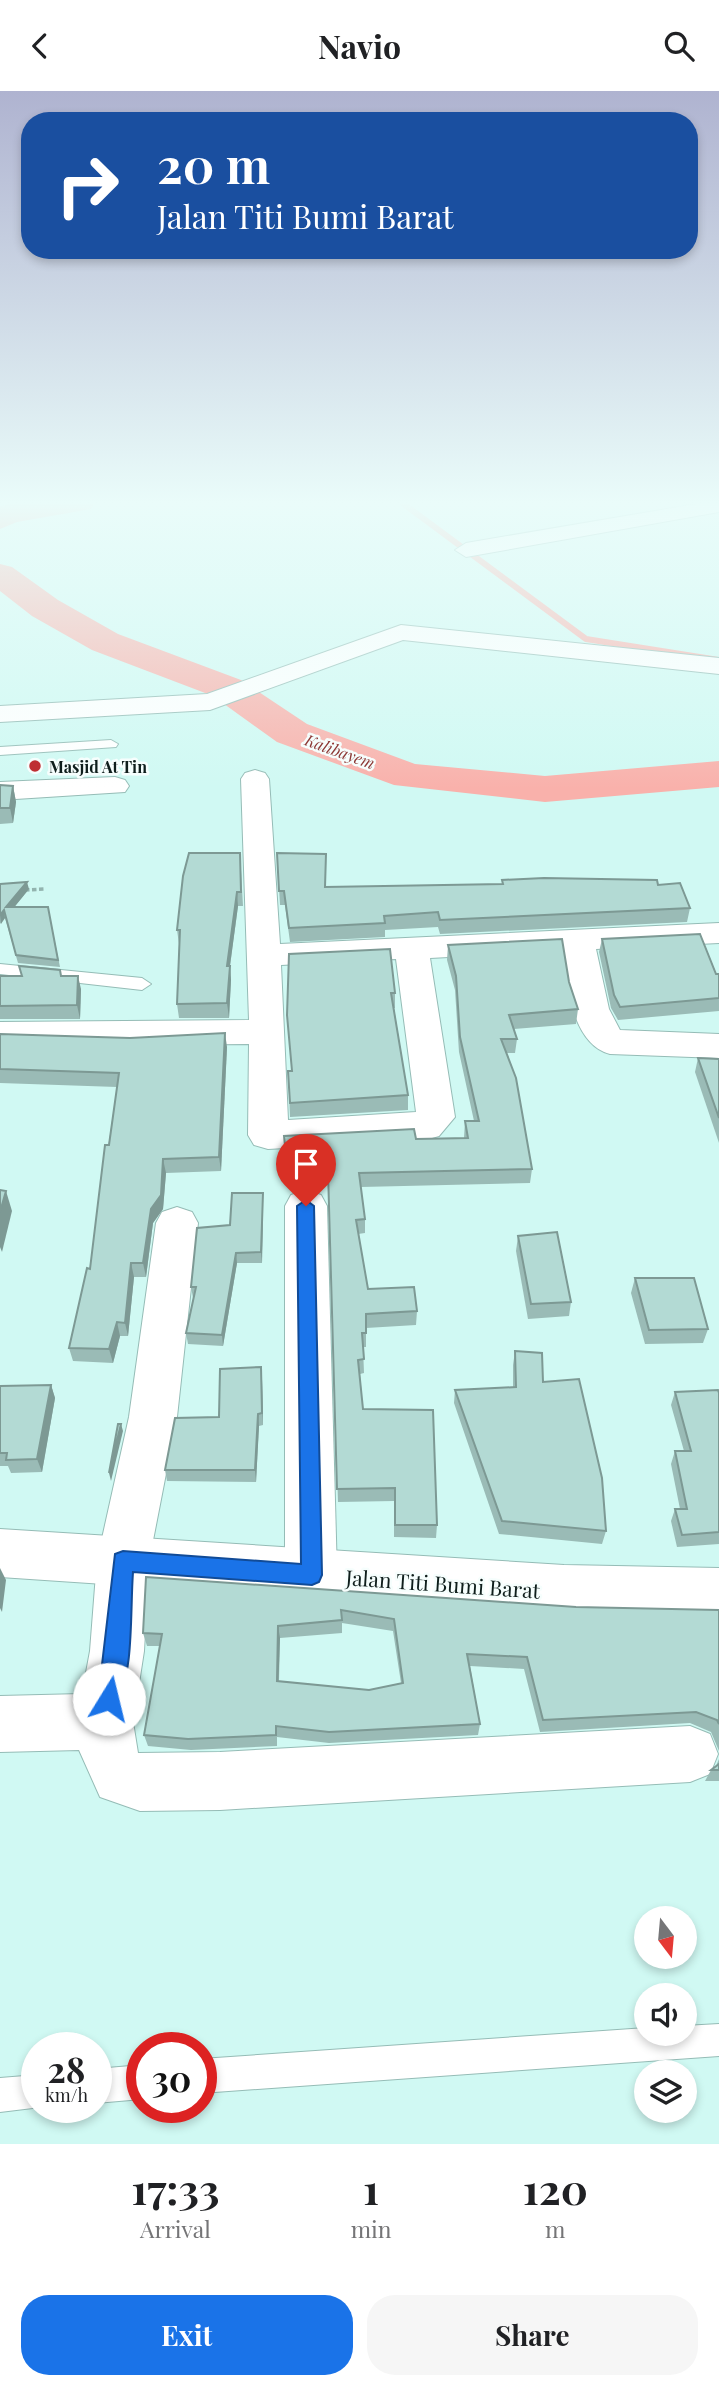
<!DOCTYPE html>
<style>
body{margin:0;font-family:"Playfair Display",serif;background:#f6f6f6;color:#202124;height:100vh;display:flex;flex-direction:column;font-size:26px;white-space:nowrap}
*{box-sizing:border-box;margin:0}
p{font-size:23px;color:#757577}
.icon{flex:none;width:38px;height:38px;fill:none;stroke:currentColor;stroke-width:2;stroke-linecap:round;stroke-linejoin:round}
.map{position:relative;height:2053px;overflow:hidden}
.drawer{display:flex;flex-direction:column;background:#fff;flex:1}
.drawer>*{flex:none}
.banner{position:absolute;left:21px;top:21px;width:677px;height:147px;border-radius:28px;box-shadow:0 4px 10px #0003;background:#1a4fa0;color:#fff;overflow:hidden}
.needle{width:46px;rotate:164deg}
.buttons{position:absolute;left:634px;top:1815px;display:grid;gap:14px}
.buttons a{display:grid;place-items:center;width:63px;height:63px;border-radius:50%;background:#fff;box-shadow:0 4px 10px #0003;font-size:35px}
.speed{position:absolute;left:21px;top:1941px;display:flex;gap:14px;font-size:35px;font-weight:700;text-align:center}
.speed>*{display:grid;place-content:center;width:91px;height:91px;border-radius:50%;background:#fff;box-shadow:0 4px 10px #0003;line-height:1}
.speed small{font-size:18px;font-weight:400}
.speed .limit{border:10px solid #d22;background:#fff;color:#111}
.pin{position:absolute;display:grid;place-items:center;width:60px;height:60px;color:#fff;margin:-72px -30px;border-radius:50% 50% 50% 0;rotate:-45deg;box-shadow:0 0 7px #0007}
.pin .icon{rotate:45deg}
.me{position:absolute;width:77px;margin:-38px;rotate:9deg;stroke-linejoin:round;filter:drop-shadow(0 0 5px #0008)}
.turn{display:flex;align-items:center;gap:24px;height:147px;padding:0 21px;font-size:32px}
.turn .icon{width:91px;height:91px;stroke-width:2.5}
.turn b{display:block;font-size:49px;line-height:60px}
.eta{display:flex;justify-content:space-evenly;align-items:center;height:119px;text-align:center}
.eta b{font-size:42px;font-weight:700;line-height:49px}
.action{display:flex;gap:14px;margin-top:auto;padding:14px 21px}
.action a{flex:1;height:80px;border-radius:28px;background:#1a73e8;color:#fff;font-size:28px;font-weight:700;line-height:80px;text-align:center}
.action a+a{background:#f6f6f6;color:#202124}
header{display:flex;justify-content:space-between;align-items:center;height:91px;padding:0 21px;background:#fff;font-size:32px;font-weight:700}
.map>svg:first-child{display:block}
.lines{fill:none;stroke-linecap:round;stroke-linejoin:round}
.stream{stroke:#f9b1ab;stroke-width:6}
.river{fill:#f9b1ab;fill-rule:evenodd}
.service-casing{stroke:#95bcb6;stroke-width:2}
.minor-casing{stroke:#95bcb6;stroke-width:2}
.tertiary-casing{stroke:#95bcb6;stroke-width:2}
.path{stroke:#93b4af;stroke-width:3.5;stroke-dasharray:4.5 2.5;stroke-linecap:butt}
.service{fill:#fff;fill-rule:evenodd}
.minor{fill:#fff;fill-rule:evenodd}
.tertiary{fill:#fff;fill-rule:evenodd}
.wall{fill:#9abbb6;fill-rule:evenodd}
.shaded-wall{fill:#7d9994}
.building{fill:#b3dad4;stroke:#7d9994;stroke-width:2;fill-rule:evenodd}
.route{fill:#1a73e8;stroke:#114b97;stroke-width:2}
.poi-dot{fill:#be2f33;stroke:#f6fefd;stroke-width:2.5}
.labels{text-anchor:middle;dominant-baseline:central;stroke-width:5;stroke-linejoin:round;paint-order:stroke}
.far-water-label{font-size:16px;font-style:italic;fill:#8d3936;stroke:#f6fefd}
.far-poi-label{font-size:16px;font-weight:bold;fill:#0f1e1c;stroke:#f6fefd;text-anchor:start}
.near-street-label{font-size:21px;fill:#0f1e1c;stroke:#f6fefd}
</style>
<header><svg class="icon" aria-label="back" viewBox="0 0 24 24"><path d="M15 5l-7 7 7 7"/></svg>Navio<svg class="icon" aria-label="search" viewBox="0 0 24 24"><circle cx="10" cy="10" r="6"/><path d="M15 15l6 6"/></svg></header>
<div class="map">
<svg width="719" height="2053" viewBox="0 0 719 2053">
<rect width="100%" height="100%" fill="#d0f9f3"/>
<g class="lines">
<path class="stream" d="M401 411 586 548 719 569"/>
<g class="river">
<path d="M25 411H96L91 418 17 431 0 438V415Z"/>
<path d="M0 473 12 476 58 509 118 543 241 589 307 633 415 673 545 685 719 670V696L545 711 394 694 277 651 213 605 92 559 32 525 0 500Z"/>
</g>
<g class="service-casing">
<g id="service">
<path d="M111 649 118 653 116 656 0 664V656Z"/>
<path d="M0 873 142 887 151 893 142 899 0 883Z"/>
<path d="M719 1933V1965L201 2002V1968L646 1937V1942H684V1935Z"/>
<path d="M142 1974V2008L96 2012V1978Z"/>
<path d="M37 1984V2016H41L0 2021V1987Z"/>
</g>
</g>
<g class="minor-casing">
<g id="minor">
<path d="M708 411H719V421L466 466 455 459 466 452Z"/>
<path d="M401 534 719 567V583L403 549 210 619 0 631V615L207 603Z"/>
<path d="M255 679 265 682 269 688 280 853 719 832V852L596 858 609 918 620 939 719 943V967L610 963C572 953 567 894 562 860L430 867 455 1026 439 1045 425 1049 268 1058 254 1054 248 1044 249 953 0 955V931L249 929 241 688 245 682ZM396 868 416 1021 288 1029 281 874Z"/>
<path d="M115 686 125 689 129 695 125 701 0 709V691Z"/>
<path d="M306 1099 321 1104 327 1115 337 1484 329 1502 311 1509 293 1502 285 1484V1115L291 1104Z"/>
<path d="M177 1116 192 1121 198 1132 177 1326 149 1470 144 1560 133 1631 138 1662 220 1661 690 1635 710 1643 718 1663 710 1683 690 1691 220 1719 140 1720 100 1706 79 1659 0 1661V1605L82 1603 90 1560 97 1470 129 1326 156 1132 162 1121Z"/>
</g>
</g>
<g class="tertiary-casing">
<path id="tertiary" d="M0 1438 564 1474 719 1477V1529L564 1524 0 1486Z"/>
</g>
<path class="path" d="M25 799 46 798"/>
<use href="#service" class="service"/>
<use href="#minor" class="minor"/>
<use href="#tertiary" class="tertiary"/>
</g>
<g class="wall">
<path d="M0 694 13 695 16 711 13 732 0 733Z"/>
<path d="M240 762 243 815H238L230 875 231 889 229 927H179L177 913 179 853 177 839Z"/>
<path d="M277 762 326 763V796L502 793V789L658 794 690 817 687 831 440 843 438 836 385 839V846L290 851 285 814H280Z"/>
<path d="M0 793 29 798 14 816H48L60 876 18 872 5 827 0 833Z"/>
<path d="M602 848 716 883H719V920L618 929 611 917 599 861Z"/>
<path d="M448 854 569 891 578 918 576 933 514 938 517 948 515 962H507L532 1078 530 1092 361 1096 365 1128V1142L358 1143 368 1198 417 1220 416 1234 366 1237V1256H363L364 1282 360 1283 363 1318 437 1434 436 1447 394 1446V1410L338 1411 328 1094 289 1098 284 1045 416 1048 464 1047 465 1030H474L459 961 455 899 447 869Z"/>
<path d="M0 885H61L81 898 80 928H0Z"/>
<path d="M395 902V917H394L408 1004V1019L290 1026 288 980H292L287 924Z"/>
<path d="M0 943 227 956 221 1080 166 1082 163 1118 153 1132 146 1186H134L128 1245H120L113 1272 73 1270 69 1257 90 1178 117 996 0 992Z"/>
<path d="M698 967 719 968V1052L695 981Z"/>
<path d="M263 1112 262 1172H237L223 1255 188 1253 186 1242 194 1206 193 1207 191 1196 230 1134Z"/>
<path d="M518 1145 571 1211 569 1225 528 1228 516 1160Z"/>
<path d="M635 1187 708 1238 703 1252 645 1253 631 1202Z"/>
<path d="M515 1260 543 1291 606 1440 602 1453 499 1443 454 1312 455 1299 513 1296V1274Z"/>
<path d="M262 1288 263 1334 259 1335 256 1391 167 1390 165 1379 219 1326Z"/>
<path d="M51 1294 55 1307 42 1381 11 1382 8 1375H0V1295Z"/>
<path d="M675 1301 719 1302V1453L677 1456 671 1430 675 1418H680L671 1373 675 1360H684L671 1314Z"/>
<path d="M146 1486 576 1516 719 1519V1660L711 1641 690 1632 540 1641 524 1578 470 1575 480 1633 478 1644 329 1652 277 1646V1655L191 1659 148 1655 144 1644 160 1555H147L143 1542ZM342 1532 393 1540 401 1592 369 1599 279 1590 280 1547 342 1542Z"/>
<path d="M719 1668V1690H705L711 1679 716 1675Z"/>
</g>
<g class="shaded-wall">
<path d="M13 695 16 711 13 732 10 717Z"/>
<path d="M27 791 29 798 8 824 6 816Z"/>
<path d="M237 801 238 815 228 889 227 875Z"/>
<path d="M4 819 5 827 1 833 0 824Z"/>
<path d="M230 875 231 889 229 927 227 912Z"/>
<path d="M78 885 81 898 80 928 77 914Z"/>
<path d="M225 942 227 956 221 1080 219 1066Z"/>
<path d="M163 1068 166 1082 163 1118 153 1132 146 1186 143 1172 151 1118Z"/>
<path d="M6 1100 12 1120 2 1161 0 1156V1121Z"/>
<path d="M263 1102V1112L262 1172 261 1161Z"/>
<path d="M236 1162 237 1172 223 1255 222 1244Z"/>
<path d="M131 1172 134 1186 128 1245 125 1232Z"/>
<path d="M117 1231 120 1245 113 1272 109 1258Z"/>
<path d="M261 1276 262 1288 263 1334 262 1322Z"/>
<path d="M51 1294 55 1307 42 1381 37 1368Z"/>
<path d="M258 1323 259 1335 256 1391 255 1379Z"/>
<path d="M121 1333 123 1340 111 1390 109 1382Z"/>
<path d="M0 1477 6 1489 2 1521 0 1517Z"/>
<path d="M278 1535 280 1547 278 1602 277 1590Z"/>
</g>
<g class="building">
<path d="M0 694 13 695 10 717H0Z"/>
<path d="M189 762H240L241 801H237L227 875H230L227 912 177 913 180 839H177L183 785Z"/>
<path d="M277 762 326 763 325 796 503 793 502 789 544 787 657 789 658 794 680 792 690 817 440 829 438 821 384 825 385 832 289 837 284 800H279Z"/>
<path d="M27 791 6 816H48L58 869 16 864 4 819 0 824V793Z"/>
<path d="M700 843 716 883H719V907L620 916 614 904 602 848Z"/>
<path d="M562 848 569 891 578 918 509 924 517 948H501L516 987 532 1078 359 1082 365 1128 356 1129 368 1198 414 1196 417 1220 366 1223V1242H362L364 1268 358 1269 363 1318 433 1319 437 1434H395V1397L337 1398 328 1080 288 1084 284 1045 414 1038 416 1048 468 1047 465 1030H479L460 946 456 885 448 854Z"/>
<path d="M390 858 395 902H391L408 1004 290 1012 288 980H292L287 924 289 863Z"/>
<path d="M19 875 60 879 61 885H78L77 914 0 915V885H22Z"/>
<path d="M225 942 219 1066 163 1068 161 1104 151 1118 143 1172H131L125 1232 117 1231 109 1258 69 1257 87 1177 90 1178 105 1054H109L119 982 0 978V943L130 947Z"/>
<path d="M698 967 719 968V1027Z"/>
<path d="M0 1099 6 1100 0 1121Z"/>
<path d="M232 1102H263L261 1161 236 1162 222 1244 186 1242 196 1196H191L197 1137 230 1134Z"/>
<path d="M557 1141 571 1211 531 1213 518 1145Z"/>
<path d="M635 1187H694L708 1238 649 1239Z"/>
<path d="M515 1260 542 1262 543 1291 579 1288 602 1387 606 1440 502 1430 455 1299 516 1296Z"/>
<path d="M261 1276 262 1322 258 1323 255 1379H165L175 1327 219 1326 220 1278Z"/>
<path d="M51 1294 37 1368 6 1369 7 1362H0V1295Z"/>
<path d="M718 1299 719 1302V1441L682 1444 675 1418H687L675 1360H691L675 1301Z"/>
<path d="M118 1333H121L109 1382Z"/>
<path d="M146 1486 576 1516 719 1519V1633L717 1629 696 1621 543 1629 527 1566 467 1563 480 1633 329 1641 276 1635V1644L188 1648 144 1644 162 1543 143 1542ZM341 1519 394 1528 403 1592 369 1599 277 1590 278 1535 342 1529Z"/>
<path d="M719 1673V1679H711Z"/>
</g>
<linearGradient id="sky" x2="0" y2="1"><stop stop-color="#afb3d0"/><stop offset="0.59" stop-color="#eafcfa"/><stop offset="1" stop-color="#eafcfa" stop-opacity="0"/></linearGradient>
<rect width="719" height="698" fill="url(#sky)"/>
<path class="route" d="M306 1109 314 1115 322 1484 319 1491 312 1494 133 1481C130 1524 134 1576 117 1616L109 1619 101 1616 98 1608 115 1463 123 1460 301 1473 297 1115Z"/>
<circle class="poi-dot" cx="35" cy="675" r="7"/>
<g class="labels">
<g class="far-water-label">
<text transform="translate(340 660) rotate(20)">Kalibayem</text>
</g>
<g class="far-poi-label">
<text x="49" y="675">Masjid At Tin</text>
</g>
<g class="near-street-label">
<text transform="translate(443 1492) rotate(4)">Jalan Titi Bumi Barat</text>
</g>
</g>
</svg>
<div class="buttons">
<a><svg class="needle" viewBox="-14 -14 28 28"><path d="M0-13l5 13h-10z" fill="#e53935"/><path d="M0 13l5-13h-10z" fill="#757577"/></svg></a>
<a><svg class="icon" aria-label="sound" viewBox="0 0 24 24"><path d="M4 9h4l5-4v14l-5-4H4zM17 9q2 3 0 6"/></svg></a>
<a><svg class="icon" aria-label="layers" viewBox="0 0 24 24"><path d="M12 4l9 5-9 5-9-5zM3 14l9 5 9-5"/></svg></a>
</div>
<div class="speed"><div>28<small>km/h</small></div><div class="limit">30</div></div>
<div class="pin" style="left:306px;top:1115px;background:#d93025"><svg class="icon" aria-label="arrive" viewBox="0 0 24 24"><path d="M6 21V4h12l-3 4 3 4H6"/></svg></div>
<svg class="me" style="left:109px;top:1608px" viewBox="-20 -20 40 40"><circle r="19" fill="#fff"/><path d="M0-13L10 11 0 6-10 11z" fill="#1a73e8"/></svg>
<div class="banner">
<div class="turn"><svg class="icon" aria-label="right" viewBox="0 0 24 24"><path d="M7 20v-9h11M14 6l5 5-5 5"/></svg><div><b>20 m</b>Jalan Titi Bumi Barat</div></div>
</div>
</div>
<section class="drawer">
<div class="eta">
<div><b>17:33</b><p>Arrival</p></div>
<div><b>1</b><p>min</p></div>
<div><b>120</b><p>m</p></div>
</div>
<div class="action"><a>Exit</a><a>Share</a></div>
</section>
